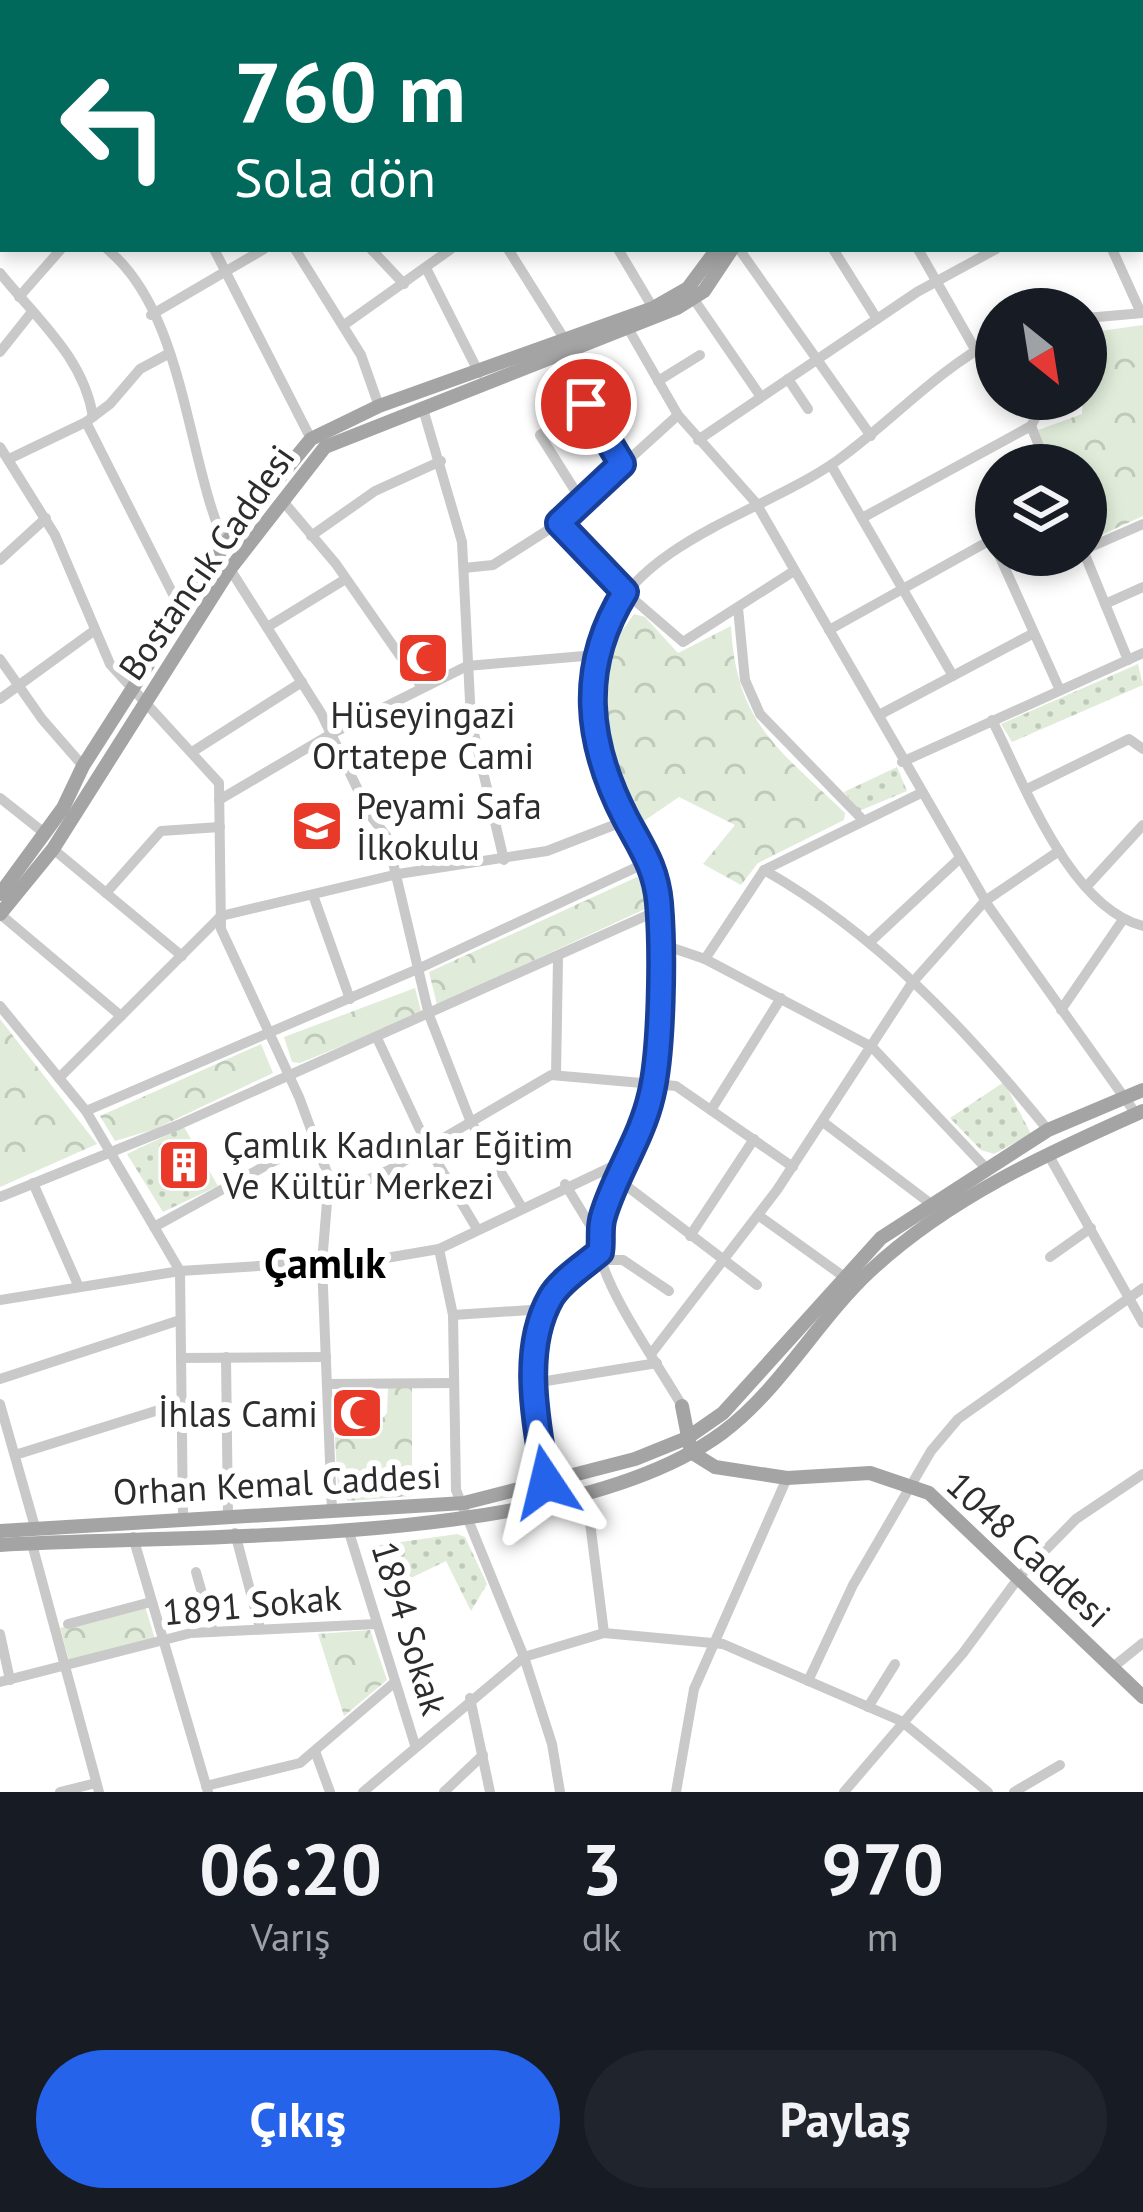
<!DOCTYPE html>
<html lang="tr">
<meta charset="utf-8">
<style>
body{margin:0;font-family:"PT Sans",sans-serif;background:#20242c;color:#f1f3f6;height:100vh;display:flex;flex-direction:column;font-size:45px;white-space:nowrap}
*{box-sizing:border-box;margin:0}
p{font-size:39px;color:#9ea1a6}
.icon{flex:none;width:66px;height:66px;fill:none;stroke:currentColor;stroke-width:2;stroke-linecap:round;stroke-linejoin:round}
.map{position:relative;height:1792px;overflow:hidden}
.panel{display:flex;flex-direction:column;background:#171b24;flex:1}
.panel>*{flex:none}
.banner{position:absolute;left:0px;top:0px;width:1143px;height:252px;box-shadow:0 6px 18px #0003;background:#00695c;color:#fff;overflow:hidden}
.needle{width:78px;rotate:150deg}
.buttons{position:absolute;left:975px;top:288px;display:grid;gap:24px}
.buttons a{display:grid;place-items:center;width:132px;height:132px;border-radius:50%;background:#171b24;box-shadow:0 6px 18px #0003;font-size:60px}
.pin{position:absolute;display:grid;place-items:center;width:102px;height:102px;color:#fff;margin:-51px;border:6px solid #fff;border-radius:50%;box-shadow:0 3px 12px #0007}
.me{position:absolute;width:132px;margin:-66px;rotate:350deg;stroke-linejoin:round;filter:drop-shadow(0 0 9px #0008)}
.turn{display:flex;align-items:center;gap:42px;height:252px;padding:0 36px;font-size:54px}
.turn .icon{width:156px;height:156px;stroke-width:2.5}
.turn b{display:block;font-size:84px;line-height:102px}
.eta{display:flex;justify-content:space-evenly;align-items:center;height:204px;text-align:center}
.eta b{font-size:72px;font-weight:800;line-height:84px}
.button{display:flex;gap:24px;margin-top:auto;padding:24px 36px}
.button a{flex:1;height:138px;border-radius:72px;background:#2563eb;color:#fff;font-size:48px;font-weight:800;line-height:138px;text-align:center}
.button a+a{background:#20242c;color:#f1f3f6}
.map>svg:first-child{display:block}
.grass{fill:url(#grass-dots)}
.forest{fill:url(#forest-crowns)}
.pitch{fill:#e0ebd9}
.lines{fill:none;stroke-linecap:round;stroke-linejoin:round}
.minor{stroke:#c9c9c9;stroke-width:10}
.major{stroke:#a4a4a4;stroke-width:14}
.route-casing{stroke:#184099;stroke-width:30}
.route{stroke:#2563eb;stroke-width:21}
.labels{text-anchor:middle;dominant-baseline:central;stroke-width:12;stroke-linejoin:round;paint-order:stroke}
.street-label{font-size:36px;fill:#2c2c2c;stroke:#fff}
.poi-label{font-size:36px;fill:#2c2c2c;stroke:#fff;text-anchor:start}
.quarter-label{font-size:42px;font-weight:bold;fill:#000;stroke:#fff}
</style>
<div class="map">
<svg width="1143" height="1792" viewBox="0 0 1143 1792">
<defs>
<pattern id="grass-dots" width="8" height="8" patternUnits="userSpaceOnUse" patternTransform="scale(3)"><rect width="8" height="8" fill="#e0ebd9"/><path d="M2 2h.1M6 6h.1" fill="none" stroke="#c0caba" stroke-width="1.8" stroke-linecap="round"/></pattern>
<pattern id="forest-crowns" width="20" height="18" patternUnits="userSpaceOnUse" patternTransform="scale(3)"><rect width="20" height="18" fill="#e0ebd9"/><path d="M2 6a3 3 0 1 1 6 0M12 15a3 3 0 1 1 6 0" fill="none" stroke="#c0caba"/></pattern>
</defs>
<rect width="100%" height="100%" fill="#fff"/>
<g class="grass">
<path d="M1138 664 1143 685 1012 742 1001 724Z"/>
<path d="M897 767 907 791 859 811 844 792Z"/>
<path d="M1004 1082 1031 1134 994 1154 981 1150 950 1118Z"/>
<path d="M184 1127 218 1186 163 1212 127 1154Z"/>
<path d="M457 1534 465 1537 487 1584 471 1611 446 1561 382 1592 368 1553 373 1546Z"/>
</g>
<g class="forest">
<path d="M1143 325V516L1088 541 1086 465H1053L1038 430 1082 414 1086 333Z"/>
<path d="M634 614 645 617 678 653 731 626C736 724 779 749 845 813L844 820 758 863 741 885 703 864 735 825 679 797 641 823C616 785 589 717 601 670 606 649 622 632 634 614Z"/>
<path d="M637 877 643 879 645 909 437 1005 429 972Z"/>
<path d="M415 988 421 1011 416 1016 300 1063 292 1062 284 1037Z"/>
<path d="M0 1019 97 1144 0 1187Z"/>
<path d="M261 1044 273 1073 155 1129 115 1141 100 1116Z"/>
<path d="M388 1387 412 1388V1496L348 1501 338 1490 335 1437 365 1438 387 1413Z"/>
<path d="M145 1606 155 1639 69 1660 60 1628Z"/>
<path d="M370 1630 387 1680 344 1716 318 1634Z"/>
</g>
<path class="pitch" d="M1143 366V396L1088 404 1086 375Z"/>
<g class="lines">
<g class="minor">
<path d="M583 0 584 3"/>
<path d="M748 0 750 3"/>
<path d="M1051 0 1053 3"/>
<path d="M1135 0 1137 3"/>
<path d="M510 3 521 0"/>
<path d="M653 3 658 0"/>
<path d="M769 3 771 0"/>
<path d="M962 3 970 0"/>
<path d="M1037 3 1042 0"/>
<path d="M1140 10 1143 15"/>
<path d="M1140 63 1143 61"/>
<path d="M1140 105 1143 103"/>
<path d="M0 139 3 126"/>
<path d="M1140 153 1143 158"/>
<path d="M1140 170 1143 168"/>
<path d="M1140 229 1143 227"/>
<path d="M107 249C185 313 186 458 225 544"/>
<path d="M214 249 311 439"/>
<path d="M295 249 361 355 379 406"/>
<path d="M371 249 404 284"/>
<path d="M508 249 565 340"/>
<path d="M618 249 653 308"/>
<path d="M739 249 871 436"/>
<path d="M833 249 877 319"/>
<path d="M918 249 976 351"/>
<path d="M1112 249 1141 313"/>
<path d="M426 268 479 373"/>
<path d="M0 273C37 319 84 358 93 417"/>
<path d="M19 297 61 249"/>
<path d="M693 298 761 397"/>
<path d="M151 315 264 249"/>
<path d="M1086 318 1143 313"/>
<path d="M344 325 451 249"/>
<path d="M629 330 678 415 756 503 989 907 1136 1114"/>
<path d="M0 352 31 313"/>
<path d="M559 355 622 464"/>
<path d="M788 379 808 409"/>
<path d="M658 381 700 355"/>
<path d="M1038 399 1040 409 1031 426 1047 465"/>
<path d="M423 409 462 542 471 721 504 860"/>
<path d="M678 415 559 523 625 592 683 642 794 571"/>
<path d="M86 422 182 612"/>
<path d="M698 440 917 292 996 249"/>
<path d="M0 447 55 535 110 664 219 783 221 929 299 1097 329 1178 322 1263 332 1511"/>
<path d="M9 459 86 422 110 404 140 369 168 354"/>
<path d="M831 465 953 676"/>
<path d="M282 500 336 564 421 686"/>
<path d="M581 500 540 435 587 404"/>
<path d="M862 518 1031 426"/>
<path d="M311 536 375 491 441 461"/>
<path d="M1086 549 1143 524"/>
<path d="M999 555 1059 688"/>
<path d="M1085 555 1128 660"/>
<path d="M0 560 46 518"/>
<path d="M464 568 493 565 559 523"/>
<path d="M230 569 321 713 370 815 387 837 429 1015 470 1120 521 1206"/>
<path d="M1105 604 1143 587"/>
<path d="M738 608 745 680 760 714 861 818"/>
<path d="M269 626 344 580"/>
<path d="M829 630 996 537"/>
<path d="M0 659 42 719 83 766"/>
<path d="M0 699 95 630"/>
<path d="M879 715 1034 633"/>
<path d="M992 720C1024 783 1069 907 1143 926"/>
<path d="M192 752 302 682"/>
<path d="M902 762 1143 653"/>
<path d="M1027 789 1129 739 1143 749"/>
<path d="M0 798 43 832"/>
<path d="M219 800 331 734 467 666 596 655"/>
<path d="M53 849 182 956"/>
<path d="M764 870C877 934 967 1030 1048 1130"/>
<path d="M1087 886 1143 825"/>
<path d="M106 893 161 831 220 827"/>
<path d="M313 895 350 999"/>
<path d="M0 914 121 1016"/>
<path d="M871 941 959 859"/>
<path d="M658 943 705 959 872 1047 985 1167"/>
<path d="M705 959 764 870 919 794"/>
<path d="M0 1006 86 1111 180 1271 183 1519"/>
<path d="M1061 1010 1122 921"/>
<path d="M377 1038 428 1147 477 1229"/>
<path d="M556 1075 558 958"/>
<path d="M59 1078 221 916 398 874 547 851 627 820"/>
<path d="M711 1110 781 998"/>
<path d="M86 1111 420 968 652 860"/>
<path d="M823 1122 931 1204"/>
<path d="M1048 1154 1143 1323"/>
<path d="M620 1181 757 1285"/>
<path d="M33 1183 78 1285"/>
<path d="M565 1184 598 1238"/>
<path d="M0 1197 178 1125 659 910"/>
<path d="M327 1198 389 1170 551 1075 676 1086 793 1167"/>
<path d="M758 1215 843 1276"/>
<path d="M154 1227 314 1139"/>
<path d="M690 1236 754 1139"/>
<path d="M439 1249 453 1315 456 1490 524 1657 552 1744 560 1792"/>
<path d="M1050 1257 1091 1228"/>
<path d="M603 1260H623L669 1291"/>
<path d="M0 1300 180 1271 386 1258 439 1249 632 1157"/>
<path d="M453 1315 546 1309"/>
<path d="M651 1354 777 1190 912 983 985 901 1059 851"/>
<path d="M226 1357 228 1517"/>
<path d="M181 1358 326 1357"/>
<path d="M0 1379 180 1320"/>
<path d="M534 1383 657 1363"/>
<path d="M327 1384 454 1383"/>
<path d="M0 1404 35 1527"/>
<path d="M682 1406C661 1369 607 1293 600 1254 592 1205 643 1144 652 1092 661 1037 665 919 653 865 649 848 634 834 626 819 596 759 575 680 609 618 654 536 766 511 838 460 892 421 936 371 996 339"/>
<path d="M15 1455 181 1403"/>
<path d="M546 1482C537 1425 520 1350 551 1297 561 1280 585 1265 600 1252"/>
<path d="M586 1491 604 1633"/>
<path d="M348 1529 415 1745"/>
<path d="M235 1533 260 1628"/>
<path d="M133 1537 208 1792"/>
<path d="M32 1544 99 1792"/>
<path d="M196 1572 213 1632"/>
<path d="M68 1624 151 1602"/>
<path d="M0 1634 10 1680"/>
<path d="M1113 1667 1143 1643"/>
<path d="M808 1681 853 1585 931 1451 958 1419 1143 1288"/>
<path d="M0 1682 191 1633 377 1624"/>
<path d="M470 1698 490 1792"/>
<path d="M868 1707 895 1664"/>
<path d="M315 1751 330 1792"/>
<path d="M206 1786 300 1763 395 1682"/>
<path d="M60 1792 96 1783"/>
<path d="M363 1792 524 1657 604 1633 723 1644 901 1721 988 1792"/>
<path d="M444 1792 483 1755"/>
<path d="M676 1792 694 1689 787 1478"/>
<path d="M844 1792 963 1653 1020 1576 1076 1519 1143 1474"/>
<path d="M1014 1792 1060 1765"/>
</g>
<g class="major">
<path d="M860 3 862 0"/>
<path d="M878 3 880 0"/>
<path d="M0 894 63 808 83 766 225 544 311 439 379 406 653 308 688 288 717 249"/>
<path d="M0 914 53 849 230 569 325 447 677 308 704 291 732 249"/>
<path d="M682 1406 691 1452 715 1467 787 1478 870 1473 929 1493 1143 1697"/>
<path d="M0 1531 464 1503 635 1459 687 1438 723 1413 881 1238 1048 1130 1143 1090"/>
<path d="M0 1545C195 1533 564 1549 722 1433 780 1390 817 1321 869 1272 948 1198 1046 1154 1143 1111"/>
</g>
</g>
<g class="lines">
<g class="route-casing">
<path id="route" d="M546 1482C537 1425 520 1350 551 1297 561 1280 585 1265 600 1252 602 1240 599 1228 603 1216 615 1175 641 1139 651 1096 662 1052 663 950 659 903 656 868 642 849 626 819 586 742 578 667 625 592L559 523 622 464 586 404"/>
</g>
<use href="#route" class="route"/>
</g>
<defs>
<g id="mosque-square" transform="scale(2.7)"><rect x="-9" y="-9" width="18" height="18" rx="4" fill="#e83929" stroke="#fff"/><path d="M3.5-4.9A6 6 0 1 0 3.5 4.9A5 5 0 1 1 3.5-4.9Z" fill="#fff"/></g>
<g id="school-square" transform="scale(2.7)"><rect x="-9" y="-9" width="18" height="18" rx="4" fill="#e83929" stroke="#fff"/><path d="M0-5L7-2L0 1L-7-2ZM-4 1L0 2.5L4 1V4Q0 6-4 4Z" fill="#fff"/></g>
<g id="building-square" transform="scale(2.7)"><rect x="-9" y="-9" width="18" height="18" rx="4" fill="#e83929" stroke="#fff"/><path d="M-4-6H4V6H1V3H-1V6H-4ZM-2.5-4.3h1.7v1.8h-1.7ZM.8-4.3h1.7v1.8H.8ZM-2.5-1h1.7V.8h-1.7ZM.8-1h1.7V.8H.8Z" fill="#fff"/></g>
</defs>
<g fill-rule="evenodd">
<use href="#mosque-square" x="423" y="658"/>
<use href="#school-square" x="317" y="826"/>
<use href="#building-square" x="184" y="1165"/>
<use href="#mosque-square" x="357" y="1413"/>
</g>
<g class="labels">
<g class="street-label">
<text transform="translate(206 562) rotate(-55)">Bostancık Caddesi</text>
<text transform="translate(277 1483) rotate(-3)">Orhan Kemal Caddesi</text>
<text transform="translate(1029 1549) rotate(43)">1048 Caddesi</text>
<text transform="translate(252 1604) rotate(-5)">1891 Sokak</text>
<text transform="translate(410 1628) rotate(73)">1894 Sokak</text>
</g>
<g class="poi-label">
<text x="423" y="714" text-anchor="middle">Hüseyingazi<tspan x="423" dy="41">Ortatepe Cami</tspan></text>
<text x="356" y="805">Peyami Safa<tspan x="356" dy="41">İlkokulu</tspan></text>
<text x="223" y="1144">Çamlık Kadınlar Eğitim<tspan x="223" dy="41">Ve Kültür Merkezi</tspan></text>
<text x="318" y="1413" text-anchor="end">İhlas Cami</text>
</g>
<g class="quarter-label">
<text x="325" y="1262">Çamlık</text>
</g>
</g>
</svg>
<div class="buttons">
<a><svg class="needle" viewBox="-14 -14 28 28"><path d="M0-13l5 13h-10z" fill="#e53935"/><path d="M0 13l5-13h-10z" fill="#9ea1a6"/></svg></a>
<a><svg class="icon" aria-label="layers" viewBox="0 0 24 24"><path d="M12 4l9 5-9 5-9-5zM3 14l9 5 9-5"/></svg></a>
</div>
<div class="pin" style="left:586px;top:404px;background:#d93025"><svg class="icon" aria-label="arrive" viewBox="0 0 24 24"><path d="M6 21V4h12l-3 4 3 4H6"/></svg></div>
<svg class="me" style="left:546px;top:1482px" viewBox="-20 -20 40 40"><path d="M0-17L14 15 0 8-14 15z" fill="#2563eb" stroke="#fff" stroke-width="4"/></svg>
<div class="banner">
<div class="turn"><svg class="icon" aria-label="left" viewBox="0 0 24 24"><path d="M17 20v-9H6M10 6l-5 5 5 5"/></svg><div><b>760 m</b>Sola dön</div></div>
</div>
</div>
<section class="panel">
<div class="eta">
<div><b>06:20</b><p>Varış</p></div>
<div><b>3</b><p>dk</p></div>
<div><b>970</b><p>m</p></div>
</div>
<div class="button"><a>Çıkış</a><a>Paylaş</a></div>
</section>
